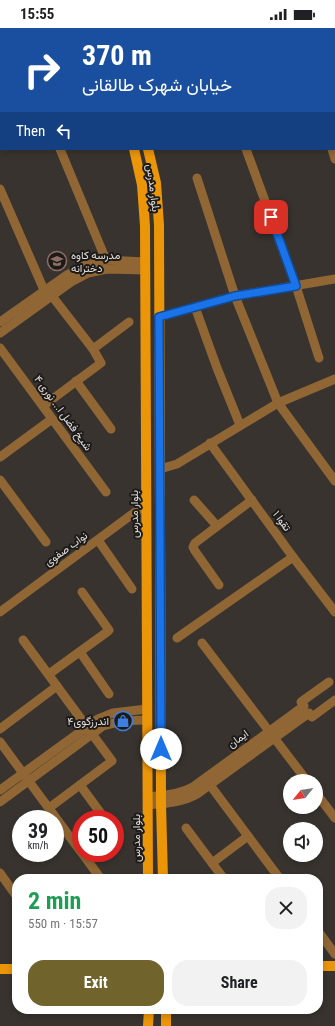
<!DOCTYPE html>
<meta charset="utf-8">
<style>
body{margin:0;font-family:"Roboto Condensed",Vazirmatn,sans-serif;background:#f2f2f2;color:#202124;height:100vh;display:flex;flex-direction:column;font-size:15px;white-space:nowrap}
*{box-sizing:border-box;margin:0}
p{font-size:13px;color:#757577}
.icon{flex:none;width:22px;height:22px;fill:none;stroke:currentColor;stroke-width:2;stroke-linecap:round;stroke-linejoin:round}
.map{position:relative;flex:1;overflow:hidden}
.sheet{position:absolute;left:12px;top:846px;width:311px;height:140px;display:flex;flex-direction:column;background:#fff;border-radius:16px;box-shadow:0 2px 6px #0003}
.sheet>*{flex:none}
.guide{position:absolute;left:0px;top:0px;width:335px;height:122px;box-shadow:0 2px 6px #0003;background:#1a4fa0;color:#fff;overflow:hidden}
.needle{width:26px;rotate:240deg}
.buttons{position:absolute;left:283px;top:746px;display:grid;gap:8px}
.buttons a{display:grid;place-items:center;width:40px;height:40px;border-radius:50%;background:#fff;box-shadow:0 2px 6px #0003;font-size:20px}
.speed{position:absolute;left:12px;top:782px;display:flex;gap:8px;font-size:20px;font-weight:700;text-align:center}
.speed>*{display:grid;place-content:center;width:52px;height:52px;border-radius:50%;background:#fff;box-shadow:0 2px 6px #0003;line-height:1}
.speed small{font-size:10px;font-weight:400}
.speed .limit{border:6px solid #d22;background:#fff;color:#111}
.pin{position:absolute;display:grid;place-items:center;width:34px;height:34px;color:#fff;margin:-17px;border-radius:8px;box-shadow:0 2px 6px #0006}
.me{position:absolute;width:44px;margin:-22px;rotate:0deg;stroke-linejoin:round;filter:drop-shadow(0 0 3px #0008)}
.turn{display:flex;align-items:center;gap:14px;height:84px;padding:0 16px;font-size:18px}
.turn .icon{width:52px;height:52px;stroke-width:2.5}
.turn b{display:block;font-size:28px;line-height:34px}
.then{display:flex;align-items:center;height:38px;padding:0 16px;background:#0003;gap:8px;font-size:15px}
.round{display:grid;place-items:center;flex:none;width:42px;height:42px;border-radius:16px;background:#f2f2f2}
.head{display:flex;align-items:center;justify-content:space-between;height:68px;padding:0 16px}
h1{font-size:24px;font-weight:700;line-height:30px;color:#1e9e55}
.button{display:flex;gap:8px;margin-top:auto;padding:8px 16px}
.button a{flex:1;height:46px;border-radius:16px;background:#70642c;color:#fff;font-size:16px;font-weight:700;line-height:46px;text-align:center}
.button a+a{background:#f2f2f2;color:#202124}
.status{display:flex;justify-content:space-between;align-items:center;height:28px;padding:0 20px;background:#fff;direction:ltr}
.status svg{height:11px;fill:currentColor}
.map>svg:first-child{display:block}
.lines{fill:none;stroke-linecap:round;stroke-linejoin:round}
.minor{stroke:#906635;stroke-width:9}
.major{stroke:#eb9509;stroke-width:10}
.route-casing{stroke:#114b97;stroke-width:10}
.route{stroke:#1a73e8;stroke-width:7}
.labels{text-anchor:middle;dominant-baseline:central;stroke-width:4;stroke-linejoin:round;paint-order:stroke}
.street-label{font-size:11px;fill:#e0dcd9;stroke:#1d1b19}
.poi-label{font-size:11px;fill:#e0dcd9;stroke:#1d1b19;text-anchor:start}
</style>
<div class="status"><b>15:55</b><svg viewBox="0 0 49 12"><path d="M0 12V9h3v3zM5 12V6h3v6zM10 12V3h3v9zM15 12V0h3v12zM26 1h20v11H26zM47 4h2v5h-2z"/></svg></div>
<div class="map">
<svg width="335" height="998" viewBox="0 0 335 998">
<rect width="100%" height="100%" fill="#38332e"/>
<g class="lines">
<g class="minor">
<path d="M11 0V1"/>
<path d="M299 0V1"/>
<path d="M192 1 195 0"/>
<path d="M237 1 241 0"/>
<path d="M334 16H335"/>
<path d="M334 59H335"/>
<path d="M0 101 1 100"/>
<path d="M334 101H335"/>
<path d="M60 121 106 232"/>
<path d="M246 121 296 258 319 330"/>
<path d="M332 121 335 131"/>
<path d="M197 150 235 268 278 375 335 453"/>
<path d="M0 161 44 262 52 268 93 321 101 335 43 378"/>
<path d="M195 279 217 340 240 397"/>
<path d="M159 289 235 268 335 251"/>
<path d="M0 294 67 247 86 237 106 232 145 234"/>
<path d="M0 305 71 254 88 245 107 241 145 242"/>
<path d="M0 320 106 464"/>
<path d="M93 321 129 294"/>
<path d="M76 353 111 401"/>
<path d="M210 415 293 529 335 584"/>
<path d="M0 429 52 391"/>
<path d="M160 441 177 436 278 375 335 351"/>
<path d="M0 452 46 514"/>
<path d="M194 472 217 498"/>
<path d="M98 512 132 561"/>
<path d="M219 557 195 523 193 519 195 515 252 472"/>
<path d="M0 584 146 476"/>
<path d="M177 610 293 529"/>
<path d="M23 612 112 733 49 780"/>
<path d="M202 615 307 753"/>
<path d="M80 624 109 666"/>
<path d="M49 646 107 604 109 602 82 564"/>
<path d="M0 701 57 658"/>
<path d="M0 714 81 824"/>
<path d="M207 753 280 851"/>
<path d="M80 757 105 791"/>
<path d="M0 762 98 691 113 685 147 681"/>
<path d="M316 765 335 790"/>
<path d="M148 769C163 767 179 767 193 759L304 678 301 674 329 654"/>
<path d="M0 774 103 698C119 693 131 692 147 692"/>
<path d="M148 777C165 775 181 775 197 766L309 685 312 689 335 672"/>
<path d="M186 800 224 851"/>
<path d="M82 825 101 851"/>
<path d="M212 835 248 808"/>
<path d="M0 845 17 869"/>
<path d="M318 903 335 926"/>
</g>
<g class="major">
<path d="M82 0V1"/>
<path d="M97 0 98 1"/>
<path d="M134 121 142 157 145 198 148 851"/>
<path d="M148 121 156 155 159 197 161 776 163 851"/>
<path d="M318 938H335"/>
<path d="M0 941H17"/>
<path d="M148 998 149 981"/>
<path d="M166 998V981"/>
</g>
</g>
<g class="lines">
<g class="route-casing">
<path id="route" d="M161 721 159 289 235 268 296 258 271 189"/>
</g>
<use href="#route" class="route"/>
</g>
<defs>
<g id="school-ring" transform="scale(1)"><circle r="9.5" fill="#1d1b19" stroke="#8d6e63" stroke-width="1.5"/><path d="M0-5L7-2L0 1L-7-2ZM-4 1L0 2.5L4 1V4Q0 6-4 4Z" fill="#8d6e63"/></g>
<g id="shop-ring" transform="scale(1)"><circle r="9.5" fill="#1d1b19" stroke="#3f7fe0" stroke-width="1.5"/><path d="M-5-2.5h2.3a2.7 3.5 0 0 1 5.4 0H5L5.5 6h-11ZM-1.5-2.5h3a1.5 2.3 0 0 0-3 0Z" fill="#3f7fe0"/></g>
</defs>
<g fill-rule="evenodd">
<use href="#school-ring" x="57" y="233"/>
<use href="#shop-ring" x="123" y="693"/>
</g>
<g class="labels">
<g class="street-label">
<text transform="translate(153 160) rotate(83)">بلوار مدرس</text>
<text transform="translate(63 385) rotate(54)">شیخ فضل ا... نوری ۴</text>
<text transform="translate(134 486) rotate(-90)">بلوار مدرس</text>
<text transform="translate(282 493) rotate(54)">تقوا ۱</text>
<text transform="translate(66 521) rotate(-36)">نواب صفوی</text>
<text transform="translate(238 711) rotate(-36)">ایمان</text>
<text transform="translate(136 810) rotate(-90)">بلوار مدرس</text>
</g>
<g class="poi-label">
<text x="71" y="227">مدرسه کاوه<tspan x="71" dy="13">دخترانه</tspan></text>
<text x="109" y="693" text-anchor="end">اندرزگوی۴</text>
</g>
</g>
</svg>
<div class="buttons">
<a><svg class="needle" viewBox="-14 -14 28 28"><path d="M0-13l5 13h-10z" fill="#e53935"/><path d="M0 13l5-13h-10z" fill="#757577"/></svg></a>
<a><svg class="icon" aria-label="sound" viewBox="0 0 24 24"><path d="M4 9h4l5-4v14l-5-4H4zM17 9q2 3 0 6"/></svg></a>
</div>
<div class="speed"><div>39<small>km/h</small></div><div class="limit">50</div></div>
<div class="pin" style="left:271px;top:189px;background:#d93025"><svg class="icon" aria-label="arrive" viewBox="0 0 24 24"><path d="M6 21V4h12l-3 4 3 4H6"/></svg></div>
<svg class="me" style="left:161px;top:721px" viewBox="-20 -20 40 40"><circle r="19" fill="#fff"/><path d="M0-13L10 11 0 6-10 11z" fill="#1a73e8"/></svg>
<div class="guide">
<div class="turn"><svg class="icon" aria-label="right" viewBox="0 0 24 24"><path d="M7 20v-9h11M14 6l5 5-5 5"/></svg><div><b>370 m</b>خیابان شهرک طالقانی</div></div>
<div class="then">Then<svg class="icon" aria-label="left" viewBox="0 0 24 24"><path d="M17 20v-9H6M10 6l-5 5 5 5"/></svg></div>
</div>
<section class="sheet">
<div class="head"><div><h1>2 min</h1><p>550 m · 15:57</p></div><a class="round"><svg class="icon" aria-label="close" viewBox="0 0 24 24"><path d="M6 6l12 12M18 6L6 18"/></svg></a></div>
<div class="button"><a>Exit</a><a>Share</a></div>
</section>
</div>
